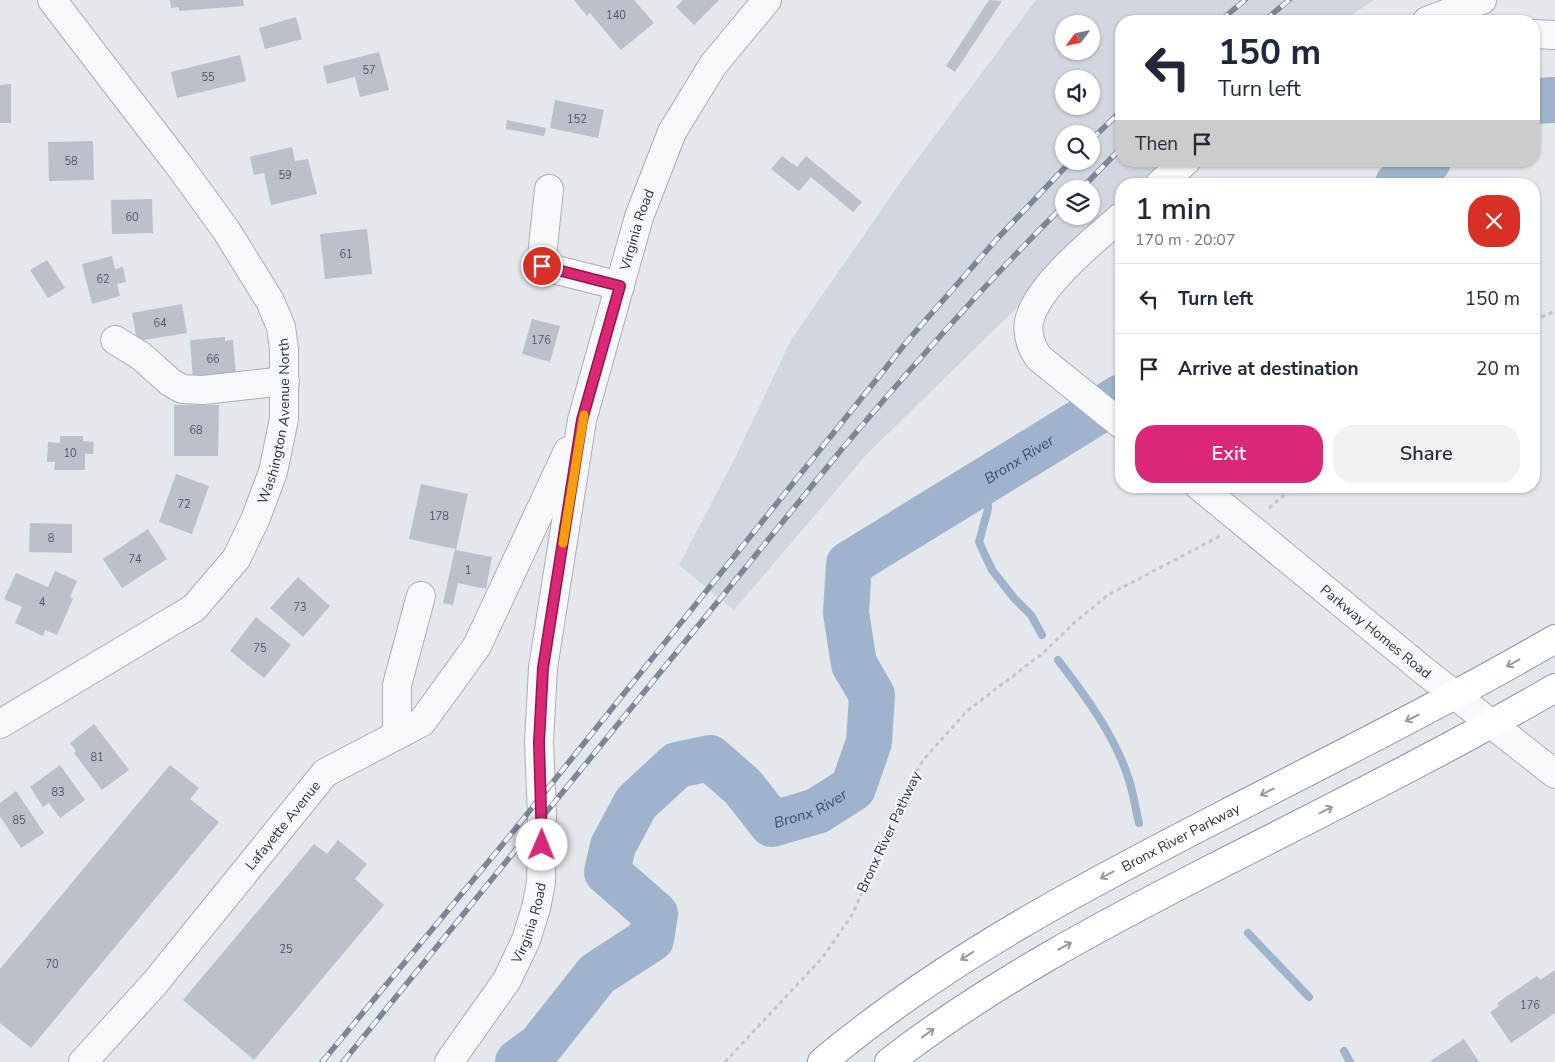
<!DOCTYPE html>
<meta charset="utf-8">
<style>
body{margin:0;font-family:"Nunito Sans",sans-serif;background:#f2f2f3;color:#1f2937;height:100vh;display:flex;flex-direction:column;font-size:19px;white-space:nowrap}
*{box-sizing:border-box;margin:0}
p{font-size:16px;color:#747a83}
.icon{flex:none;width:28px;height:28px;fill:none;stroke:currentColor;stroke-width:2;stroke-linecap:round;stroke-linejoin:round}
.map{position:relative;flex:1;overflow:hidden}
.side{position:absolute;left:1115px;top:178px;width:425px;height:315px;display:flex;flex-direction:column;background:#fff;border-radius:20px;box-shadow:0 1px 4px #0004}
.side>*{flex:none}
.hud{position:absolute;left:1115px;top:15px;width:425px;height:152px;border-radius:20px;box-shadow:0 1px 4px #0004;background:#fff;color:#1f2937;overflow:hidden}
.needle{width:32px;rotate:237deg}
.fabs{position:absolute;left:1055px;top:15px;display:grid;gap:10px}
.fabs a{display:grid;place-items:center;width:45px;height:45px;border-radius:50%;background:#fff;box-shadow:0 1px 4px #0004;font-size:25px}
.pin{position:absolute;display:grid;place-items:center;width:42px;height:42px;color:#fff;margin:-21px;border:2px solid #fff;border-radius:50%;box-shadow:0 1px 5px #0007}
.me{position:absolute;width:55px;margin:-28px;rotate:1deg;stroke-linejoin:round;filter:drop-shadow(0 0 4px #0008)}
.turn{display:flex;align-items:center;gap:18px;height:105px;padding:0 20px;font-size:22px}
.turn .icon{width:65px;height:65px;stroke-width:2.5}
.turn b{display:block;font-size:35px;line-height:42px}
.then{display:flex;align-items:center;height:48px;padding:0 20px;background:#0003;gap:10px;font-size:19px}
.round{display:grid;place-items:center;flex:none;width:52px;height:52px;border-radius:20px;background:#f2f2f3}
.head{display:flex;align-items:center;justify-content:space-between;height:85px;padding:0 20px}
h1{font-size:30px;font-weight:600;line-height:38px}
.button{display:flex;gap:10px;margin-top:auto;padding:10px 20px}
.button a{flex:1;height:58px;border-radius:20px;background:#db2777;color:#fff;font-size:20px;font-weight:600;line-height:58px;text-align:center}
.button a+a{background:#f2f2f3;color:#1f2937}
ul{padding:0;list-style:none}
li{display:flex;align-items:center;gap:15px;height:70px;padding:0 20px;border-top:1px solid #e0e1e3}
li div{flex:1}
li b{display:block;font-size:19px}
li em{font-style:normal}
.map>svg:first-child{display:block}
.built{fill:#d2d6de;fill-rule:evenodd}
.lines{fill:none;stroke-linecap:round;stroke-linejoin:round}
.stream{stroke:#9fb4cc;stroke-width:8}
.river{stroke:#9fb4cc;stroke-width:46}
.building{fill:#bbc0ca}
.minor-casing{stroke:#a9aeb7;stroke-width:30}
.highway-casing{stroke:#8b94a3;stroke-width:30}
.path{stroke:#c2c5cb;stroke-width:3;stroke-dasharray:4 4;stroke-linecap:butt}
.minor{stroke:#f7f8fa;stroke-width:28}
.highway{stroke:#fff;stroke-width:28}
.rail-casing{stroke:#7d8696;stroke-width:5.5}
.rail{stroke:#f4f6f9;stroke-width:4;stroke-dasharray:11;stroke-linecap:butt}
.oneway{stroke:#959aa2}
.route-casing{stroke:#8e194d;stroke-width:12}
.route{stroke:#db2777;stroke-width:9}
.slow{stroke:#f59e0b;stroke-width:9}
.labels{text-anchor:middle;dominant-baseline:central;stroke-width:4.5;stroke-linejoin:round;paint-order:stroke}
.number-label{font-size:11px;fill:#4f5766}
.street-label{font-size:14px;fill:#2b3445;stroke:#f4f6f9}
.water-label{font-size:15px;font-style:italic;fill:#34527a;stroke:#f4f6f9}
</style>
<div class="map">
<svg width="1555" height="1062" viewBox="0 0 1555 1062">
<rect width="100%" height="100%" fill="#e4e7ec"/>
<path class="built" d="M1036 0H1374L1342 21H1121V161H1167L1144 184H1121V206L867 454 734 610 679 565 736 456 791 340 907 173ZM1064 24H1091V51H1064ZM1064 79H1091V106H1064ZM1064 134H1091V161H1064ZM1064 189H1091V216H1064Z"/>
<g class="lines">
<g class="stream">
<path d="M987 480 988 509 979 542 992 570 1014 598 1031 615 1042 635"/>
<path d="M1058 660C1084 694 1113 733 1127 774 1133 790 1135 807 1139 823"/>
<path d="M1248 933 1309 997"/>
<path d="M1344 1051 1350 1062"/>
</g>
<g class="river">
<path d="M1534 101 1555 100"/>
<path d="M1398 184 1428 161"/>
<path id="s1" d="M518 1062 540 1046 597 974 651 939 655 914 607 872 613 846 636 803 677 765 710 758 743 787 772 824 817 811 853 788 869 742 872 695 854 664 846 613 849 564 1121 397"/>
</g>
</g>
<g class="building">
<path d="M170 0H243L244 6 179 11V7L171 8Z"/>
<path d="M574 0H634L654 23 621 50 590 13 587 16Z"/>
<path d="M683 0H719L694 25 676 7Z"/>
<path d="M989 0 1002 1 955 72 946 66Z"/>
<path d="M296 17 302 39 265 49 259 28Z"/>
<path d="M379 52 389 90 360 97 355 77 327 84 323 66Z"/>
<path d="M240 55 246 81 177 98 171 72Z"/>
<path d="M11 84V123H0V85Z"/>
<path d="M555 100 604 110 598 138 550 128Z"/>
<path d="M507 120 546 128 544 136 506 129Z"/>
<path d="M93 141 94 180 49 181 48 142Z"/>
<path d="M292 147 295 161 308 159 317 194 271 205 264 173 254 175 250 157Z"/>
<path d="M782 156 797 167 806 156 862 202 853 212 811 177 799 191 771 169Z"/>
<path d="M152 199 153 233 112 234 111 200Z"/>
<path d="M367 229 372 274 325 279 320 234Z"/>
<path d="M112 256 115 269 123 267 126 282 117 284 120 296 92 304 82 264Z"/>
<path d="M47 260 65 288 48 298 30 270Z"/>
<path d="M182 304 187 333 137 341 132 313Z"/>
<path d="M532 319 560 326 550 362 522 354Z"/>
<path d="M225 337V341L233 340 236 377 193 381 190 340Z"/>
<path d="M174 405H219L218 456H174Z"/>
<path d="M60 436H83V441L94 442 93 454H85V470H54L55 462H47L48 442 60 443Z"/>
<path d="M176 474 209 486 192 534 159 522Z"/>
<path d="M421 484 468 494 456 550 492 557 486 589 458 583 453 605 443 603 455 549 409 539Z"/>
<path d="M30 523 72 524V553L29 552Z"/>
<path d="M148 529 167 559 122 588 103 559Z"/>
<path d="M55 571 77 581 70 597 73 599 57 635 45 630 43 636 15 623 22 607 4 599 16 573 48 587Z"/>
<path d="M298 577 330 606 303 637 270 608Z"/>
<path d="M256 617 291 645 264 678 230 651Z"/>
<path d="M94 724 129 770 102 790 74 753 76 751 70 743Z"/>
<path d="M60 765 85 800 60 818 49 803 43 807 30 787Z"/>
<path d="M170 765 199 788 190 799 219 822 31 1048 0 1023V969Z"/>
<path d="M16 791 44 833 21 848 0 816V803Z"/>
<path d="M338 840 367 864 355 879 384 905 254 1060 183 1000 314 844 327 854Z"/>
<path d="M1555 970V1013L1511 1043 1490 1012 1499 1006 1497 1003 1537 976 1540 980Z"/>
<path d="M1464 1039 1479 1062H1429Z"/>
</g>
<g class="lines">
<g class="minor-casing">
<g id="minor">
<path d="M1427 21 1482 0"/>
<path d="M1534 34 1555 35"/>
<path d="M1160 184 1186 161"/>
<path d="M549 189 541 266 620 286"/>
<path d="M1121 217C1095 239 1035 288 1029 322 1027 335 1031 347 1039 358L1121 424"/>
<path d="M115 340 141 356 170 382 182 389 203 390 285 381"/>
<path id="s2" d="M1199 486 1423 670 1555 774"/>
<path id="s3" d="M0 724 194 608 236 559 255 520 273 472 284 419V349L281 327 270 301 226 230 178 164 52 0"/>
<path d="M397 735V685L421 596"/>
<path id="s4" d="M83 1062 154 984 325 773 422 722 477 646 568 451"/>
<path id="s5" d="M449 1062 507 980 526 940 536 908 541 883 542 816 539 742 543 668 582 420 639 217 672 132 713 65 767 0"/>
</g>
</g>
<g class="highway-casing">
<g id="highway">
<path id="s6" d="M822 1062C945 959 1085 886 1227 813 1338 756 1448 701 1555 639"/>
<path d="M889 1062C990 984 1102 925 1215 867 1329 809 1444 752 1555 688"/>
</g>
</g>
<g class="path">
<path d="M1534 320 1555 311"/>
<path d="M1269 508 1295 486"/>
<path d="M725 1062 823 957 852 915 912 779 924 759 967 711 1043 653 1075 622 1108 595 1220 536"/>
</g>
<use href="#minor" class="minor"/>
<use href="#highway" class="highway"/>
<g class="rail-casing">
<g id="rail">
<path d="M1220 21 1245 0"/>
<path d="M1264 21 1289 0"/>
<path d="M1091 140 1121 111"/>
<path d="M1081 189 1121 148"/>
<path d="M322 1062 503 844 909 339 996 240 1071 161"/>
<path d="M343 1062 842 449C913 365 986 283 1064 205"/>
</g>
</g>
<use href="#rail" class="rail"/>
</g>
<defs><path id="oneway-shaft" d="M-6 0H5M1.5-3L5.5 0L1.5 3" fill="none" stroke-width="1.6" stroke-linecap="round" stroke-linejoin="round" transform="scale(1.25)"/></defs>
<g class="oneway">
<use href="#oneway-shaft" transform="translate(1513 663) rotate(151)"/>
<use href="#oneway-shaft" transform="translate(1412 718) rotate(153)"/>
<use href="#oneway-shaft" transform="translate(1267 792) rotate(153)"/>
<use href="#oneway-shaft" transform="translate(1326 810) rotate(-27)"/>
<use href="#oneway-shaft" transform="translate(1107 875) rotate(152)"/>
<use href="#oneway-shaft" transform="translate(1065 946) rotate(-29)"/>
<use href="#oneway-shaft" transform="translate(967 956) rotate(147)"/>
<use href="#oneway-shaft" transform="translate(928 1033) rotate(-36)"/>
</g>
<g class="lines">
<g class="route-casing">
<path id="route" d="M542 266 620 286 582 420 543 668 539 742 542 845"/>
</g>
<use href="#route" class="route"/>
<path class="slow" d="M563 543 584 415"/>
</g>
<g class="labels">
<g class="number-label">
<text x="616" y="15">140</text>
<text x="369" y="70">57</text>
<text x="208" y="77">55</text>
<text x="577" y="119">152</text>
<text x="71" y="161">58</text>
<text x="285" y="175">59</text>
<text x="132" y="217">60</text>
<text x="346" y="254">61</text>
<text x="103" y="279">62</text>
<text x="160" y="323">64</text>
<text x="541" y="340">176</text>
<text x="213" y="359">66</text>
<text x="196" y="430">68</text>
<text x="70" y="453">10</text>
<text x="184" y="504">72</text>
<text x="439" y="516">178</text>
<text x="51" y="538">8</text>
<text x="135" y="559">74</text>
<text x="468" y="570">1</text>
<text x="42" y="602">4</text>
<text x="300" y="607">73</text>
<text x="260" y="648">75</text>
<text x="97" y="757">81</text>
<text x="58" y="792">83</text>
<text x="19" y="820">85</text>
<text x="286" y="949">25</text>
<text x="52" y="964">70</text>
<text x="1530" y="1005">176</text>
</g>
<g class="street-label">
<text stroke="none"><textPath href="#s5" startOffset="868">Virginia Road</textPath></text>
<text stroke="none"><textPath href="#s3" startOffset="436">Washington Avenue North</textPath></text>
<text stroke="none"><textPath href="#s2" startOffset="229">Parkway Homes Road</textPath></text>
<text stroke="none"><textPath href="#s4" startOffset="310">Lafayette Avenue</textPath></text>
<text transform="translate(889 832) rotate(-65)">Bronx River Pathway</text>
<text stroke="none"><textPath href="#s6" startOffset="424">Bronx River Parkway</textPath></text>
<text stroke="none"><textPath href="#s5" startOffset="162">Virginia Road</textPath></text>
</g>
<g class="water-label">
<text stroke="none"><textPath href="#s1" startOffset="1050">Bronx River</textPath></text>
<text stroke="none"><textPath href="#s1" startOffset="570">Bronx River</textPath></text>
</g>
</g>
</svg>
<div class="fabs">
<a><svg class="needle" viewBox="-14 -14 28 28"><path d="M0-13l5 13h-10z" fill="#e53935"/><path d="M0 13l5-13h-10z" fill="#747a83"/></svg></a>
<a><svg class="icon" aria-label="sound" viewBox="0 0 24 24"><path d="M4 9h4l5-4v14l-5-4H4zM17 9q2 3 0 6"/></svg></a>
<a><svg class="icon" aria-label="search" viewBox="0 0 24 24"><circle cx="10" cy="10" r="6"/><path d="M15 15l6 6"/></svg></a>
<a><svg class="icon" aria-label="layers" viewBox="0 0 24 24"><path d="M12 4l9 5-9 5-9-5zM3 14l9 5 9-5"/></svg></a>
</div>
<div class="pin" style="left:542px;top:266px;background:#d93025"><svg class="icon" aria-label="arrive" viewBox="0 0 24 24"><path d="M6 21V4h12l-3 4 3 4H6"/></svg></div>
<svg class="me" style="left:542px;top:845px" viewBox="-20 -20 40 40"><circle r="19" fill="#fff"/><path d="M0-13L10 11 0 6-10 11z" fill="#db2777"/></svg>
<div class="hud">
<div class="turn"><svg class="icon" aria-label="left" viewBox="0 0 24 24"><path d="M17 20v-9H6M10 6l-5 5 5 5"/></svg><div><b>150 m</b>Turn left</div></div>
<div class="then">Then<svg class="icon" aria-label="arrive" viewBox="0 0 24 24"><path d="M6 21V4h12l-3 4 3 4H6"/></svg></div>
</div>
<section class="side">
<div class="head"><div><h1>1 min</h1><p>170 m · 20:07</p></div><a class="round" style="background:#d93025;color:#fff"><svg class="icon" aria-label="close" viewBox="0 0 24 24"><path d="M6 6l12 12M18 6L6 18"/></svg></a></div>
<ul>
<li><svg class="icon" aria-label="left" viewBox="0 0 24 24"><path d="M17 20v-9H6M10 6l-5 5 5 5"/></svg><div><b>Turn left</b></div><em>150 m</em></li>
<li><svg class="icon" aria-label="arrive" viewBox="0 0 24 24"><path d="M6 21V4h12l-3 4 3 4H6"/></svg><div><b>Arrive at destination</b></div><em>20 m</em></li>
</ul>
<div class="button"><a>Exit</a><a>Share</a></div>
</section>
</div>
